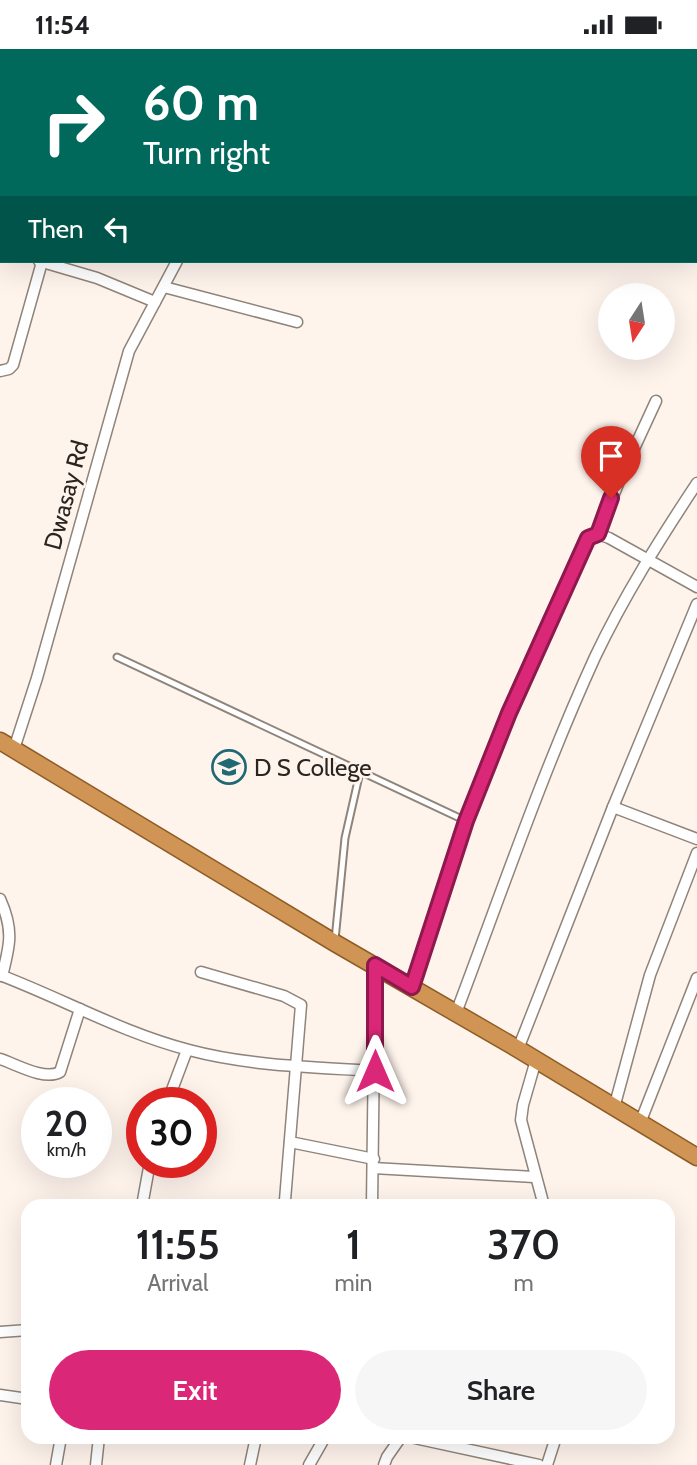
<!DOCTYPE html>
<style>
body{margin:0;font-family:Cabin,sans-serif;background:#f6f6f6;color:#202124;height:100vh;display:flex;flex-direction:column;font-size:26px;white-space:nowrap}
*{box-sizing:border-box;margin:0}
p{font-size:23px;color:#757577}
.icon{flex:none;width:38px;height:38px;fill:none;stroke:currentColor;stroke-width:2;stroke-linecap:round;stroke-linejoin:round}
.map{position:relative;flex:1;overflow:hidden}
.sheet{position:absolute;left:21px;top:1150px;width:654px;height:245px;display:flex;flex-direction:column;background:#fff;border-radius:21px;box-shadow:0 7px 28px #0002}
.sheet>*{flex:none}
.top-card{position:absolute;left:0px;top:0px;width:698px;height:214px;box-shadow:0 7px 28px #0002;background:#00695c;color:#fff;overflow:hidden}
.needle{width:46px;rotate:192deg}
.tools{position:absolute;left:598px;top:234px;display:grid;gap:14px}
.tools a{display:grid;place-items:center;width:77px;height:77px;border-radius:50%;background:#fff;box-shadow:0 7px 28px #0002;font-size:35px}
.speed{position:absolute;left:21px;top:1038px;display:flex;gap:14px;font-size:35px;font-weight:700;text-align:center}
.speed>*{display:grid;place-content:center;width:91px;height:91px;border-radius:50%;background:#fff;box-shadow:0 7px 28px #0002;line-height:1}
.speed small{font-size:18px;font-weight:400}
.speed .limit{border:10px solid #d22;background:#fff;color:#111}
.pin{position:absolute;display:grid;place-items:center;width:60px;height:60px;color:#fff;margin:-72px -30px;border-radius:50% 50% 50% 0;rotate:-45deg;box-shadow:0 0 7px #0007}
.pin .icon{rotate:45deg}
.me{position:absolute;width:77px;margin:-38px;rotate:0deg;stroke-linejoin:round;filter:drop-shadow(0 0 5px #0008)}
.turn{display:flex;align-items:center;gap:24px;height:147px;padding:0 28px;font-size:32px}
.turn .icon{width:91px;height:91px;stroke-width:2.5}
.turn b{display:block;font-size:49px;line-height:60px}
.then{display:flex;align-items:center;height:66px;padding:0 28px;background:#0003;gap:14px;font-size:26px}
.eta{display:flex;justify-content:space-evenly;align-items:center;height:119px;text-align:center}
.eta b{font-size:42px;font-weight:600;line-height:49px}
.button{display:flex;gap:14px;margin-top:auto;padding:14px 28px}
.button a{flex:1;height:80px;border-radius:42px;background:#db2777;color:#fff;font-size:28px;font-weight:600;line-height:80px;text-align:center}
.button a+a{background:#f6f6f6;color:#202124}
.status{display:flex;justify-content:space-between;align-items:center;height:49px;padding:0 35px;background:#fff;direction:ltr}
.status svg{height:19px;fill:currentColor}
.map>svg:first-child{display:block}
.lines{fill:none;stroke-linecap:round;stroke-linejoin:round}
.service-casing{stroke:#8f847a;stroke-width:9}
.minor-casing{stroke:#8f847a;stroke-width:13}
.trunk-casing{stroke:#8e5c26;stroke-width:19}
.service{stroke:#fff;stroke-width:5}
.minor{stroke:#fff;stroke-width:10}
.trunk{stroke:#d09454;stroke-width:16}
.route-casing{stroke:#8e194d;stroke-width:18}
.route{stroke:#db2777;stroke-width:12}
.labels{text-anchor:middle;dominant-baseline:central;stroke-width:5;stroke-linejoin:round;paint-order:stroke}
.street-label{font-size:24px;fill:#2a2521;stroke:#fef4ec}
.poi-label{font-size:24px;fill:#2a2521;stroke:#fef4ec;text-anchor:start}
</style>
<div class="status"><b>11:54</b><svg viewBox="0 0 49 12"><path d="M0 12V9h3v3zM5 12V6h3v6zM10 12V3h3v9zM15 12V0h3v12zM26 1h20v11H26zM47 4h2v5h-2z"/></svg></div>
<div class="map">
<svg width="697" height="1416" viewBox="0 0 697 1416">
<rect width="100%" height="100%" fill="#fef4ec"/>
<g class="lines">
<g class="service-casing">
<g id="service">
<path d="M117 608 466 772"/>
<path d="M335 891 345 789 360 723"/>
</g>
</g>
<g class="minor-casing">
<g id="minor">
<path d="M24 0 30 2"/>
<path d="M260 0 265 2"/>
<path d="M272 2 273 0"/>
<path d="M39 212 97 229 155 253"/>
<path d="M164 238 297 273"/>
<path d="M0 322 9 320 13 316 42 213"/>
<path d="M598 485 620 430 656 352"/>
<path d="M14 700 37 629 129 302 177 212"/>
<path d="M613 758 697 790"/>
<path d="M0 850C14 881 10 896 2 927"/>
<path d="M201 923 284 947 301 956 285 1151"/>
<path d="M0 926C63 950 123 984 189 1001 249 1017 313 1018 375 1022"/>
<path d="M412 938 466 772 509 664 588 489 598 485 609 489 697 538"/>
<path d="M456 964C501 845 542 724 595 608 624 547 660 490 697 434"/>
<path d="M518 1000 613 758 697 555"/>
<path d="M0 1010C16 1015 44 1032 60 1023L80 960"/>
<path d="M536 1011 523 1056 521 1071 544 1157"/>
<path d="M167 1054 187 1001"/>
<path d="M614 1059 650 926 697 804"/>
<path d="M640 1074 697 929"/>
<path d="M290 1093 374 1110"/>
<path d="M373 1119 534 1128"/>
<path d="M142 1157 150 1113"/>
<path d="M372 1157 375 916"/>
<path d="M0 1283 28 1281"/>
<path d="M0 1346 28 1350"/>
<path d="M410 1388 539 1416"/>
<path d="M56 1416 61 1388"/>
<path d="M96 1416 99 1388"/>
<path d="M250 1416 256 1388"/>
<path d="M309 1416 325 1388"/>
<path d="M384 1416 387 1408 401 1388"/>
<path d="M547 1416 556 1388"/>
</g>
</g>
<g class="trunk-casing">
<path id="trunk" d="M0 692 335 894 518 1000 697 1108"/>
</g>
<use href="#service" class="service"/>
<use href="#minor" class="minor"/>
<use href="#trunk" class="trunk"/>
</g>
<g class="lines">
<g class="route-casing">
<path id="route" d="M375 1022V916L412 938 466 772 509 664 588 489 598 485 611 449"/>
</g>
<use href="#route" class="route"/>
</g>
<defs>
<g id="university-ring" transform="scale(1.75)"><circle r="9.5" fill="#fef4ec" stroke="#1f6874" stroke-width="1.5"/><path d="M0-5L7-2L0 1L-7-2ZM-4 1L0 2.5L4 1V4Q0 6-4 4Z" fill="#1f6874"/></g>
</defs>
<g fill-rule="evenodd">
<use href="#university-ring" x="229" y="718"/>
</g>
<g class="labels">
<g class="street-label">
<text transform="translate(66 446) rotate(-75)">Dwasay Rd</text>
</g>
<g class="poi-label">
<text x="254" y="718">D S College</text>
</g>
</g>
</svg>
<div class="tools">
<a><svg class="needle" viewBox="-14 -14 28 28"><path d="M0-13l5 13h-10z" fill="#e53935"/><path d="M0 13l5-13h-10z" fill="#757577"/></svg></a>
</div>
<div class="speed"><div>20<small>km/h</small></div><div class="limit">30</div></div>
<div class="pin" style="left:611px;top:449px;background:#d93025"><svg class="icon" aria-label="arrive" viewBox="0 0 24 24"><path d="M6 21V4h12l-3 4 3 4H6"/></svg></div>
<svg class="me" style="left:375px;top:1022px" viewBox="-20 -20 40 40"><path d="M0-17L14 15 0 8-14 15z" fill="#db2777" stroke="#fff" stroke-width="4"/></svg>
<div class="top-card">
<div class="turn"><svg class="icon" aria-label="right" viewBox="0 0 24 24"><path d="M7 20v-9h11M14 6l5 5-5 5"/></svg><div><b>60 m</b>Turn right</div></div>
<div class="then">Then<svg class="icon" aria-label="left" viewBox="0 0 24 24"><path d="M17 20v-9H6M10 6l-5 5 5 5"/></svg></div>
</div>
<section class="sheet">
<div class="eta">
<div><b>11:55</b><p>Arrival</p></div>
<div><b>1</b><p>min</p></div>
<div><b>370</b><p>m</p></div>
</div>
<div class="button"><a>Exit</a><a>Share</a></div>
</section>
</div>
